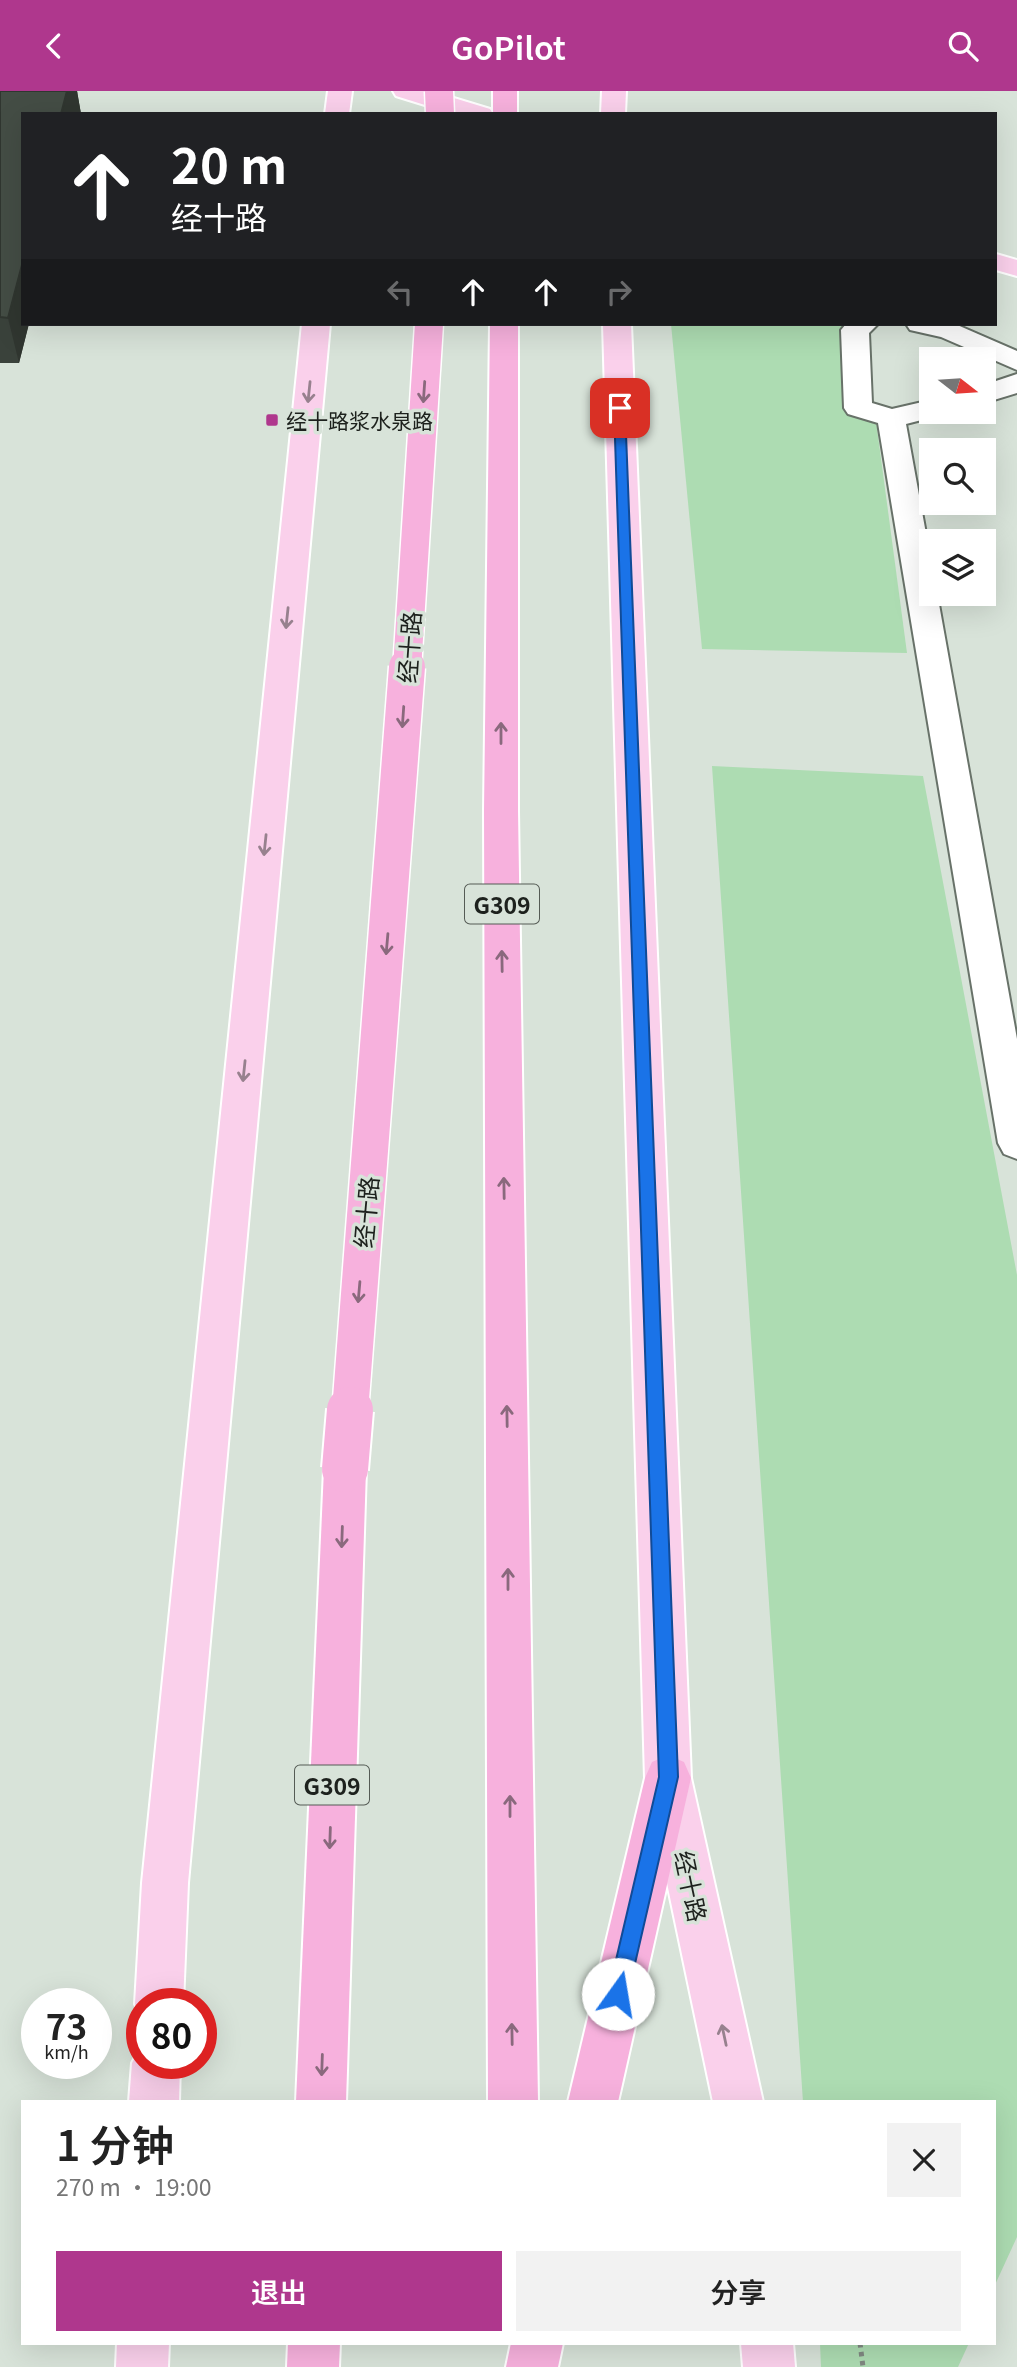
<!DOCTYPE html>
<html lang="zh">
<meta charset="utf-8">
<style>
body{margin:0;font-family:Georgia,"Noto Sans SC",serif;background:#f2f2f2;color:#222;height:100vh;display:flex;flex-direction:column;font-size:26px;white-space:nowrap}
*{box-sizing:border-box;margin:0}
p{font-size:23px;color:#767676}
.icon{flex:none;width:38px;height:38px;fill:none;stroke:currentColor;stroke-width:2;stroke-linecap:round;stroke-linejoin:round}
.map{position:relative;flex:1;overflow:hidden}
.panel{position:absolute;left:21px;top:2009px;width:975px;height:245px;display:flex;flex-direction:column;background:#fff;border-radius:0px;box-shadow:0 7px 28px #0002}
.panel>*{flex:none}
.banner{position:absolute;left:21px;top:21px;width:976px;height:214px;border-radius:0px;box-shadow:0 7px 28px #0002;background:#202124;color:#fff;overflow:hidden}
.needle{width:46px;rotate:107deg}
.fabs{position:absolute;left:919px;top:256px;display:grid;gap:14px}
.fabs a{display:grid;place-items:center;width:77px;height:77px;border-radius:0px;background:#fff;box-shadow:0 7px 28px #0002;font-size:35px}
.speed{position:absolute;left:21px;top:1897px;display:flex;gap:14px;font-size:35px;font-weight:700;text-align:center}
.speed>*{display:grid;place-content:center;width:91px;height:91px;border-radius:50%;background:#fff;box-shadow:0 7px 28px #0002;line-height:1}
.speed small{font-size:18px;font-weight:400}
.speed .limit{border:10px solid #d22;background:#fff;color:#111}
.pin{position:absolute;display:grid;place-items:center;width:60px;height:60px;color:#fff;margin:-30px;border-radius:14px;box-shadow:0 4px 10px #0006}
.me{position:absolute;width:77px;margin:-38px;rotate:13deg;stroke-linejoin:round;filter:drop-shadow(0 0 5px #0008)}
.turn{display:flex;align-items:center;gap:24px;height:147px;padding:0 35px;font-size:32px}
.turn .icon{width:91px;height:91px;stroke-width:2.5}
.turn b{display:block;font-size:49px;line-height:60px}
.lanes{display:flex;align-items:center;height:66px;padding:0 35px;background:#0003;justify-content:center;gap:35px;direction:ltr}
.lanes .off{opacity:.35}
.round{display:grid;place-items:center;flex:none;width:74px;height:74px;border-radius:0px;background:#f2f2f2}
.summary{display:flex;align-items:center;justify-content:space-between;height:119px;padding:0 35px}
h1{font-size:42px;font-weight:600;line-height:52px}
.primary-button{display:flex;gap:14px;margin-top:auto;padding:14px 35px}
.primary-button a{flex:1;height:80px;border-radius:0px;background:#af378d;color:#fff;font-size:28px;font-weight:600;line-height:80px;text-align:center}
.primary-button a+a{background:#f2f2f2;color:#222}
header{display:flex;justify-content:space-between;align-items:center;height:91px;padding:0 35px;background:#af378d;color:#fff;font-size:32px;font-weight:600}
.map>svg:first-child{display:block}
.green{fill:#addcb2}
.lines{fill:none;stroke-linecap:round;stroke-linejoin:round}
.minor-casing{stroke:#687269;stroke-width:4}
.major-casing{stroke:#fff;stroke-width:4}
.highway-casing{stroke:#fff;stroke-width:4}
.path{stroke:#818982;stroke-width:5;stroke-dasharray:4.5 4.5;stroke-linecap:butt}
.minor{fill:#fff;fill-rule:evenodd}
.major{fill:#fad0eb;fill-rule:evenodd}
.highway{fill:#f7b1dd;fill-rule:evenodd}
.highway-bridge-far2-casing{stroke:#fff;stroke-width:31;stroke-linecap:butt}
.highway-bridge-far1-casing{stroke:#fff;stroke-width:39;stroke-linecap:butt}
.highway-bridge-casing{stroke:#fff;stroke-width:50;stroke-linecap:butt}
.highway-bridge-far2{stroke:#f7b1dd;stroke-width:28}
.highway-bridge-far1{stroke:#f7b1dd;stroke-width:36}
.highway-bridge{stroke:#f7b1dd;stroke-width:46}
.wall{fill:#3a423b}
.shaded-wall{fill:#303630}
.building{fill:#444d45;stroke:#303630;stroke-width:2}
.oneway{stroke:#97818e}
.oneway2{stroke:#8a697d}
.route{fill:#1a73e8;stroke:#114b97;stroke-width:2}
.poi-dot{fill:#af378d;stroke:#d8e3d9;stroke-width:2.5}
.labels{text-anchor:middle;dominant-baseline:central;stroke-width:7;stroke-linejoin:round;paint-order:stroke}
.far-poi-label{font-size:21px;fill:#1d211d;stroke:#d8e3d9;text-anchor:start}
.shield{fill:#d8e3d9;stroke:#555b55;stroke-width:2}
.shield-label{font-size:23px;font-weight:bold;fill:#1d211d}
.street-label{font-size:24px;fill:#1d211d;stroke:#d8e3d9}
</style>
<header><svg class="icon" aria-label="back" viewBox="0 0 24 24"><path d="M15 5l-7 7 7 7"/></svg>GoPilot<svg class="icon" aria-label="search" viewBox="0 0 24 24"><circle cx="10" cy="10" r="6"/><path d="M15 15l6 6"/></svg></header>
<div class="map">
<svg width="1017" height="2276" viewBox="0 0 1017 2276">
<rect width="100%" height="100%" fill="#d8e3d9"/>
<g class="green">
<path d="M671 233H863L907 562 702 558Z"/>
<path d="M712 675 923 685 1017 1184V2146L994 2196V2011H803Z"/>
<path d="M820 2252H969L958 2276H821Z"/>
</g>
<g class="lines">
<g class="minor-casing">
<g id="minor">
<path d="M846 233H878L869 242 872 312 892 318 931 309V320H944L941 324 906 333 931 470V502H937L1017 948V1068L1004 1063 998 1052 878 332 848 323 844 317 841 239Z"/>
<path d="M906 233H955L1017 260V279L941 246 910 239Z"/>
<path d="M1017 283V302L984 312V294Z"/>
</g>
</g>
<g class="major-casing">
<g id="major">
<path d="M328 0H352L349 23H325Z"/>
<path d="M393 0H431L490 18 493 23H454L396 5Z"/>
<path d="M602 0H626L625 23H601Z"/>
<path d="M996 163 1017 169V185L996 179Z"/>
<path d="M302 233H330L188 1792 183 1913H142V1929L135 1913 142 1792Z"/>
<path d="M603 233H631L691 1687 763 2011H713L645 1687Z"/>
<path d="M142 1954V1972H180L179 2011H129L132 1972Z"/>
<path d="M117 2252H169L168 2276H116Z"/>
<path d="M741 2252H793L795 2276H743Z"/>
</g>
</g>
<g class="highway-casing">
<g id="highway">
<rect x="493" y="0" width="24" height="23"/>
<path d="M490 233H518V720L538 2011H488L484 720Z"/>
<path d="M345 1359 360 1364 366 1378 346 2011H296L324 1378 330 1364Z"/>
<path d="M668 1664 684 1671 691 1687 618 2011H568L645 1687 652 1671Z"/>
<path d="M288 2252H340L339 2276H287Z"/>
<path d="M511 2252H563L558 2276H506Z"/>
</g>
</g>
<path class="path" d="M860 2252 863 2276"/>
<use href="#minor" class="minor"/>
<use href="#major" class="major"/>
<use href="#highway" class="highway"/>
<g class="highway-bridge-far2-casing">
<g id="highway-bridge-far2">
<path d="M439 0 440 23"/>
<path d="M407 578 429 233"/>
</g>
</g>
<g class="highway-bridge-far1-casing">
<path id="highway-bridge-far1" d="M350 1321 407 576"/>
</g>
<g class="highway-bridge-casing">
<path id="highway-bridge" d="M345 1378 350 1319"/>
</g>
<use href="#highway-bridge-far2" class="highway-bridge-far2"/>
<use href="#highway-bridge-far1" class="highway-bridge-far1"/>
<use href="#highway-bridge" class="highway-bridge"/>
</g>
<path class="wall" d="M0 0H77L81 23 19 272H0Z"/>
<g class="shaded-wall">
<path d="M67 0H77L81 23H61Z"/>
<path d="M23 170V233H29L19 272 8 227Z"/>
</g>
<path class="building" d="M0 0H67L61 23H23V170L8 227 0 226Z"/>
<defs><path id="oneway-shaft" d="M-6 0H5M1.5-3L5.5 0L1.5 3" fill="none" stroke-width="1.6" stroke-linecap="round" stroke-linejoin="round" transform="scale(1.75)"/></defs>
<g class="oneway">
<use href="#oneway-shaft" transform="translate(309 301) rotate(96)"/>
<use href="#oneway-shaft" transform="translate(287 527) rotate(96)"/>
<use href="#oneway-shaft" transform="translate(265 754) rotate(96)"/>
<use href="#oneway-shaft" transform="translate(244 980) rotate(96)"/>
<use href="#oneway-shaft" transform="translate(724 1944) rotate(-102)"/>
</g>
<g class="oneway2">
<use href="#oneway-shaft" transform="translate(424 301) rotate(94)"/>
<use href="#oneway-shaft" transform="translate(403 626) rotate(94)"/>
<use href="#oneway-shaft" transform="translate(501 642) rotate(-90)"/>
<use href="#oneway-shaft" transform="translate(387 853) rotate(95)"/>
<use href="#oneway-shaft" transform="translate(502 870) rotate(-91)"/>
<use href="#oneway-shaft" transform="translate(504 1097) rotate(-91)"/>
<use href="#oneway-shaft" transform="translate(359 1201) rotate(95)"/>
<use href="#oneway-shaft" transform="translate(507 1325) rotate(-91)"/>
<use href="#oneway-shaft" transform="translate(342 1446) rotate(92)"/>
<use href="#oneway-shaft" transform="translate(508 1488) rotate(-90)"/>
<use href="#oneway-shaft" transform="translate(510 1715) rotate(-90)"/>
<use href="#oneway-shaft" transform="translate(330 1747) rotate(92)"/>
<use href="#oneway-shaft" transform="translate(512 1943) rotate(-91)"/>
<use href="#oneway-shaft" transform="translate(322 1974) rotate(92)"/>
</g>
<path class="route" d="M620 313 625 317 678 1686 628 1903 625 1910 618 1912 611 1910 608 1903 659 1686 614 317Z"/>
<rect class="poi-dot" x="265" y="322" width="14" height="14" rx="3.5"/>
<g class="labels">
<g class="far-poi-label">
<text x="286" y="329">经十路浆水泉路</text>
</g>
<g class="shield">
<rect x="465" y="793.5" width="74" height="39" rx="5"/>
<rect x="295" y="1674.5" width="74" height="39" rx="5"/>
</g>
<g class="shield-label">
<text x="502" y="813">G309</text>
<text x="332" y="1694">G309</text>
</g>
<g class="street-label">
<text transform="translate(408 556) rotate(-86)">经十路</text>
<text transform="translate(365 1121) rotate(-85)">经十路</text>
<text transform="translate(692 1795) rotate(78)">经十路</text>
</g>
</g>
</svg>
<div class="fabs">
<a><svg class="needle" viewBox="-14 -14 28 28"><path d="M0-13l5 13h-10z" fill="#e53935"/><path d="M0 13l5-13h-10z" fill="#767676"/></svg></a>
<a><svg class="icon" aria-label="search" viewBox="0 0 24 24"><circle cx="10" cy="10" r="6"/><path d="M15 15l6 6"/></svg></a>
<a><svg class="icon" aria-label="layers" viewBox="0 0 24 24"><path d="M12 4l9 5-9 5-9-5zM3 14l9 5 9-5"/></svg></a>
</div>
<div class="speed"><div>73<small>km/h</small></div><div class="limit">80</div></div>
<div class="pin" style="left:620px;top:317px;background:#d93025"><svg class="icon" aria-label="arrive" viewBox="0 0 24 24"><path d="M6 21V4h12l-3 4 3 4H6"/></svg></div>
<svg class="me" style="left:618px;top:1903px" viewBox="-20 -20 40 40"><circle r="19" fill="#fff"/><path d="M0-13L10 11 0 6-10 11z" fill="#1a73e8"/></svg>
<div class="banner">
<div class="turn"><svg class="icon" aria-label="ahead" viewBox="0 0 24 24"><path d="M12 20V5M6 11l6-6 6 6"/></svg><div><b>20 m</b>经十路</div></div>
<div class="lanes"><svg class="icon off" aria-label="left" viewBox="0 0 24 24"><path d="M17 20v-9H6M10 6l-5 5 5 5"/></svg><svg class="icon" aria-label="ahead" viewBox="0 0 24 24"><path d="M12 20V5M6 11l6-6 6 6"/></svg><svg class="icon" aria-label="ahead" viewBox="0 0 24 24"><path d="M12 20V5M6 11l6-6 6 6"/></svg><svg class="icon off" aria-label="right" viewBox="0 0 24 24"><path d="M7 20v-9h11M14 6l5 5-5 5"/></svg></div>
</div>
<section class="panel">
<div class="summary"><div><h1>1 分钟</h1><p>270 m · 19:00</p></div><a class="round"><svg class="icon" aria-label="close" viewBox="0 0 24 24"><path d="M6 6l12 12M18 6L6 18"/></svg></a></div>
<div class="primary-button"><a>退出</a><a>分享</a></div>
</section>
</div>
